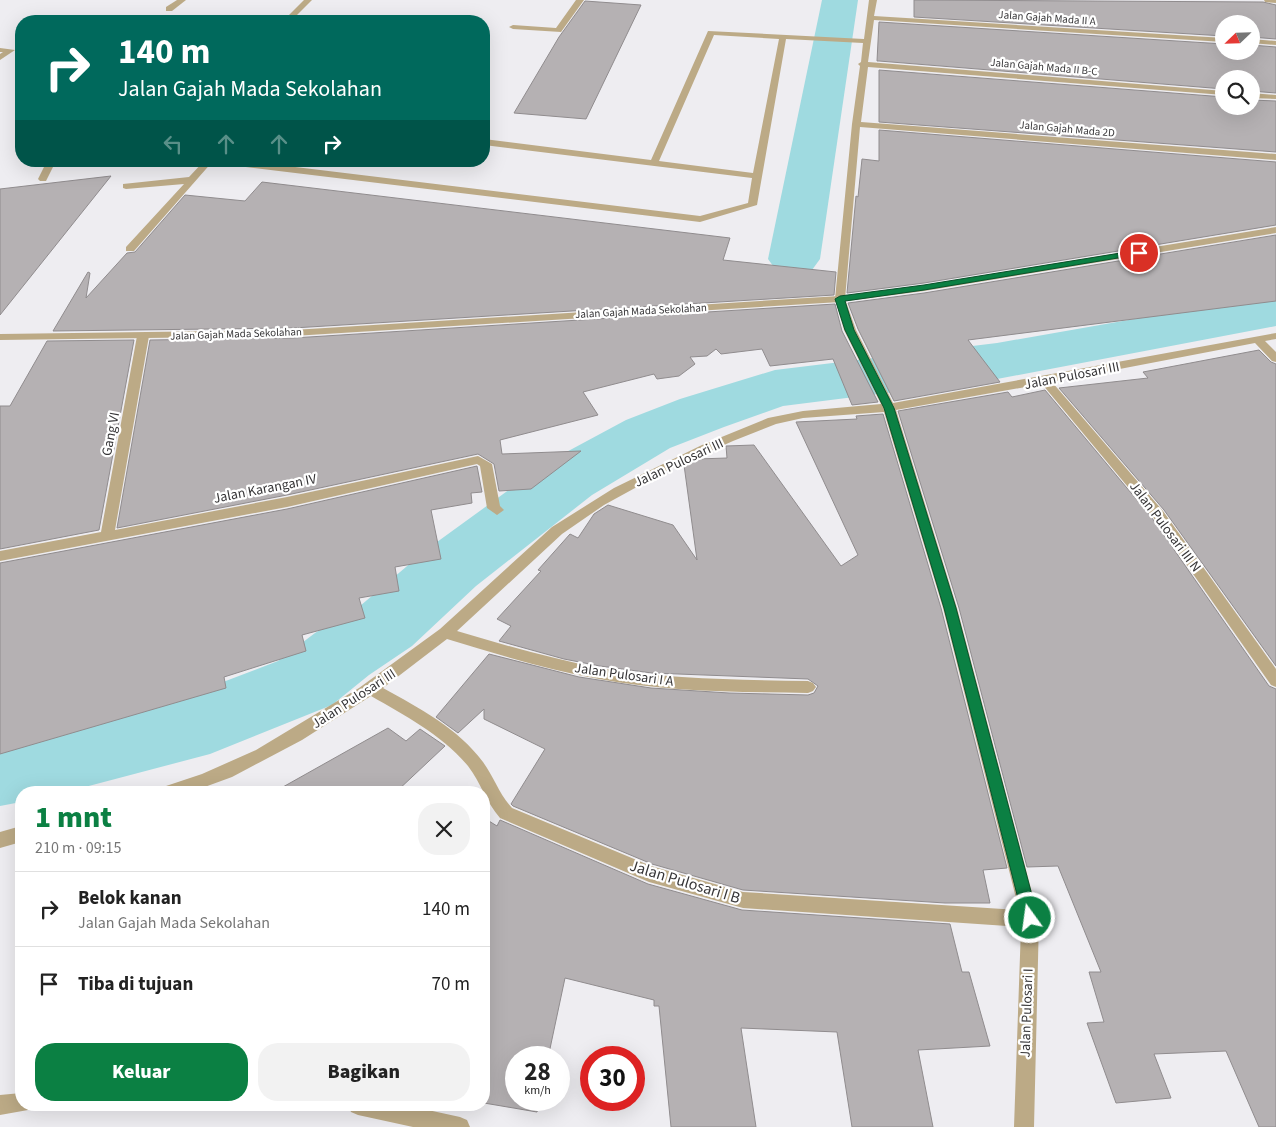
<!DOCTYPE html>
<html lang="id">
<meta charset="utf-8">
<style>
body{margin:0;font-family:"Source Sans 3",sans-serif;background:#f2f2f2;color:#222;height:100vh;display:flex;flex-direction:column;font-size:19px;white-space:nowrap}
*{box-sizing:border-box;margin:0}
p{font-size:16px;color:#767676}
.icon{flex:none;width:28px;height:28px;fill:none;stroke:currentColor;stroke-width:2;stroke-linecap:round;stroke-linejoin:round}
.map{position:relative;flex:1;overflow:hidden}
.side{position:absolute;left:15px;top:786px;width:475px;height:325px;display:flex;flex-direction:column;background:#fff;border-radius:20px;box-shadow:0 5px 20px #0002}
.side>*{flex:none}
.banner{position:absolute;left:15px;top:15px;width:475px;height:152px;border-radius:20px;box-shadow:0 5px 20px #0002;background:#00695c;color:#fff;overflow:hidden}
.needle{width:32px;rotate:247deg}
.controls{position:absolute;left:1215px;top:15px;display:grid;gap:10px}
.controls a{display:grid;place-items:center;width:45px;height:45px;border-radius:50%;background:#fff;box-shadow:0 5px 20px #0002;font-size:25px}
.speed{position:absolute;left:505px;top:1046px;display:flex;gap:10px;font-size:25px;font-weight:700;text-align:center}
.speed>*{display:grid;place-content:center;width:65px;height:65px;border-radius:50%;background:#fff;box-shadow:0 5px 20px #0002;line-height:1}
.speed small{font-size:12px;font-weight:400}
.speed .limit{border:8px solid #d22;background:#fff;color:#111}
.pin{position:absolute;display:grid;place-items:center;width:42px;height:42px;color:#fff;margin:-21px;border:2px solid #fff;border-radius:50%;box-shadow:0 1px 5px #0007}
.me{position:absolute;width:55px;margin:-28px;rotate:346deg;stroke-linejoin:round;filter:drop-shadow(0 0 4px #0008)}
.turn{display:flex;align-items:center;gap:18px;height:105px;padding:0 20px;font-size:22px}
.turn .icon{width:65px;height:65px;stroke-width:2.5}
.turn b{display:block;font-size:35px;line-height:42px}
.lanes{display:flex;align-items:center;height:48px;padding:0 20px;background:#0003;justify-content:center;gap:25px;direction:ltr}
.lanes .off{opacity:.35}
.round{display:grid;place-items:center;flex:none;width:52px;height:52px;border-radius:20px;background:#f2f2f2}
.overview{display:flex;align-items:center;justify-content:space-between;height:85px;padding:0 20px}
h1{font-size:30px;font-weight:800;line-height:38px;color:#0b8043}
.action{display:flex;gap:10px;margin-top:auto;padding:10px 20px}
.action a{flex:1;height:58px;border-radius:20px;background:#0b8043;color:#fff;font-size:20px;font-weight:800;line-height:58px;text-align:center}
.action a+a{background:#f2f2f2;color:#222}
ul{padding:0;list-style:none}
li{display:flex;align-items:center;gap:15px;height:75px;padding:0 20px;border-top:1px solid #e0e0e0}
li div{flex:1}
li b{display:block;font-size:19px}
li em{font-style:normal}
.map>svg:first-child{display:block}
.lines{fill:none;stroke-linecap:round;stroke-linejoin:round}
.river{fill:#9fdae0;fill-rule:evenodd}
.building{fill:#b5b1b3;stroke:#908c8e}
.minor{fill:#bcaa86;fill-rule:evenodd}
.tertiary{fill:#bcaa86;fill-rule:evenodd}
.route{fill:#0b8043;stroke:#07532c}
.labels{text-anchor:middle;dominant-baseline:central;stroke-width:4.5;stroke-linejoin:round;paint-order:stroke}
.far-street-label{font-size:11px;fill:#363537;stroke:#fff}
.street-label{font-size:14px;fill:#363537;stroke:#fff}
.near-street-label{font-size:16px;fill:#363537;stroke:#fff}
</style>
<div class="map">
<svg width="1276" height="1127" viewBox="0 0 1276 1127">
<rect width="100%" height="100%" fill="#eeedf1"/>
<g class="lines">
<g class="river">
<path d="M822 0H858L820 259 812 270 794 275 776 270 768 259Z"/>
<path d="M1276 294V326L997 379 783 406 724 427 670 448 592 495 476 586 412 646 369 675 332 705 210 754 66 792H21V802L0 806V736L84 719 202 690 278 661 315 633 360 606 426 550 546 463 626 420 680 399 775 370 997 343Z"/>
</g>
</g>
<g class="building">
<path d="M914 0 1263 2 1276 5V39L1251 37V24H1224V36L914 17Z"/>
<path d="M585 1 641 5 586 119 514 113 559 37Z"/>
<path d="M879 22 1224 44V51H1251V45L1276 47V93L1251 91V79H1224V89L879 61H877Z"/>
<path d="M879 70 1224 97V106H1251V100L1276 101V152L879 122Z"/>
<path d="M879 130 1276 162V225L924 283 847 293 856 196 858 197 862 159 879 161Z"/>
<path d="M111 176 0 315V189Z"/>
<path d="M262 182 730 238 723 260 836 272 834 295 293 328 53 331 88 272 90 273 86 298 127 253 135 252 185 195 245 201Z"/>
<path d="M1276 235V301L968 340 1000 382 894 401 858 329 848 303 924 293Z"/>
<path d="M835 304 842 331 878 402 852 405 833 359 770 366 762 349 721 354 716 349 707 356 690 357 695 364 679 376 657 379 654 374 583 392 598 415 500 440 502 454 581 451 531 489 499 491 494 464 478 454 287 495 117 528 150 340 293 338Z"/>
<path d="M134 340 99 530 0 549V406H10L47 341Z"/>
<path d="M1259 350 1271 362 1276 364V666L1164 510 1059 388 1148 378 1143 372Z"/>
<path d="M1045 390 1152 518 1269 686 1276 689V1127H1259L1226 1051 1154 1054 1171 1098 1116 1103 1087 1023 1104 1022 1089 972H1101L1058 866 1027 867 959 608 898 411 1008 392 1012 397Z"/>
<path d="M883 414 941 608 1007 868 983 870 990 903H945L743 890 652 864 513 806 511 804 545 749 484 719V709L458 733 436 717 489 654 579 677 651 688 729 693 808 695 814 693 818 686 808 679 652 673 600 666 564 659 499 641 511 626 497 619 541 571 538 570 570 534 578 538 594 514 608 505 673 525 697 560 684 465 697 459 727 458 726 446 754 445 841 566 858 555 796 422 857 419 856 416Z"/>
<path d="M477 466 482 492 471 493 472 503 431 510 441 559 395 567 399 591 359 598 365 618 302 635 306 651 224 677 226 688 0 754V563L287 509Z"/>
<path d="M388 728 406 741 420 729 445 746 396 792H274Z"/>
<path d="M484 818 497 826 500 820 648 884 742 910 950 924 962 972H969L990 1046 918 1050 933 1127H852L837 1032 741 1028 756 1127H671L659 1006H654V1000L565 978 548 1058H516V1100H540L537 1112 484 1103Z"/>
</g>
<g class="lines">
<g class="minor">
<path d="M177 0H186L172 11H166V7Z"/>
<path d="M304 0H312L291 21H283Z"/>
<path d="M576 0H584L561 32 513 29 509 27 513 25 556 28Z"/>
<path d="M869 0H877L874 16 1224 38V42L874 20 868 62 1224 91V95L868 67 861 122 1276 154V160L860 127 845 299 856 330 893 403 1276 333V339L1265 341 1276 352V362L1272 361 1255 343 1052 382 1163 511 1276 669V687L1271 685 1153 517 1042 384 896 410 957 608 1039 919 1034 1127H1014L1021 927 743 908 649 882 500 818C486 802 481 783 468 766 442 735 406 716 371 696L302 740 232 777 191 792H161L163 787 202 774 256 750 359 688 440 629 552 527 614 488 702 445 768 418 803 411 881 404 844 330 835 299 852 124 860 66 858 64 861 62 863 43 786 39 757 205 700 222 221 164 217 161H246L700 216 748 203 752 178 484 145V139L651 160 708 31 864 39ZM714 35 779 39 753 173 659 161ZM884 412 943 608 1019 910 743 892 651 866 512 808C499 794 494 777 483 762 458 728 419 708 383 688L447 639C497 654 547 670 599 679 668 692 738 692 808 693L813 691 816 687 813 683 808 681C739 680 669 679 600 668 552 659 504 645 457 631L562 534 604 505 666 471 733 441 776 424 803 418Z"/>
<path d="M1264 0H1276V3L1265 2Z"/>
<path d="M1251 39 1276 41V45L1251 43Z"/>
<path d="M0 48 15 50 0 60V54L3 52H0Z"/>
<path d="M1251 93 1276 95V99L1251 98Z"/>
<path d="M47 161H56L46 181H40L38 179Z"/>
<path d="M204 161H213L134 251H126V247L184 184 126 189 123 188V184L189 177Z"/>
<path d="M143 333 149 336 115 530 287 497 478 456 492 464 500 506 504 510 497 515 487 508 480 466 477 464 287 507 0 561V551L101 532 137 336Z"/>
<path d="M21 826V842L0 848V832Z"/>
<path d="M21 1093V1105H30L28 1110 0 1115V1095Z"/>
<path d="M348 1105H405L460 1117 467 1120 470 1127H413L358 1115 351 1112Z"/>
</g>
<path class="tertiary" d="M1276 227V233L924 291 840 302 293 336 0 340V334L293 330 840 296 924 285Z"/>
</g>
<path class="route" d="M1139 250 1143 253 1142 254 924 290 845 301 854 330 894 408 956 608 1038 918 1035 923 1030 926 1025 923 1023 918 944 608 884 408 845 330 835 299 840 296 924 285Z"/>
<g class="labels">
<g class="far-street-label">
<text transform="translate(1047 18) rotate(4)">Jalan Gajah Mada II A</text>
<text transform="translate(1044 67) rotate(5)">Jalan Gajah Mada II B-C</text>
<text transform="translate(1067 129) rotate(5)">Jalan Gajah Mada 2D</text>
<text transform="translate(641 311) rotate(-3)">Jalan Gajah Mada Sekolahan</text>
<text transform="translate(236 334) rotate(-2)">Jalan Gajah Mada Sekolahan</text>
</g>
<g class="street-label">
<text transform="translate(1072 376) rotate(-11)">Jalan Pulosari III</text>
<text transform="translate(111 434) rotate(-79)">Gang VI</text>
<text transform="translate(679 463) rotate(-25)">Jalan Pulosari III</text>
<text transform="translate(265 489) rotate(-11)">Jalan Karangan IV</text>
<text transform="translate(1165 527) rotate(53)">Jalan Pulosari III N</text>
<text transform="translate(624 675) rotate(8)">Jalan Pulosari I A</text>
<text transform="translate(354 699) rotate(-33)">Jalan Pulosari III</text>
<text transform="translate(1027 1013) rotate(-88)">Jalan Pulosari I</text>
</g>
<g class="near-street-label">
<text transform="translate(685 882) rotate(17)">Jalan Pulosari I B</text>
</g>
</g>
</svg>
<div class="controls">
<a><svg class="needle" viewBox="-14 -14 28 28"><path d="M0-13l5 13h-10z" fill="#e53935"/><path d="M0 13l5-13h-10z" fill="#767676"/></svg></a>
<a><svg class="icon" aria-label="search" viewBox="0 0 24 24"><circle cx="10" cy="10" r="6"/><path d="M15 15l6 6"/></svg></a>
</div>
<div class="speed"><div>28<small>km/h</small></div><div class="limit">30</div></div>
<div class="pin" style="left:1139px;top:253px;background:#d93025"><svg class="icon" aria-label="arrive" viewBox="0 0 24 24"><path d="M6 21V4h12l-3 4 3 4H6"/></svg></div>
<svg class="me" style="left:1030px;top:918px" viewBox="-20 -20 40 40"><circle r="17" fill="#0b8043" stroke="#fff" stroke-width="3"/><path d="M0-11L8 9 0 5-8 9z" fill="#fff"/></svg>
<div class="banner">
<div class="turn"><svg class="icon" aria-label="right" viewBox="0 0 24 24"><path d="M7 20v-9h11M14 6l5 5-5 5"/></svg><div><b>140 m</b>Jalan Gajah Mada Sekolahan</div></div>
<div class="lanes"><svg class="icon off" aria-label="left" viewBox="0 0 24 24"><path d="M17 20v-9H6M10 6l-5 5 5 5"/></svg><svg class="icon off" aria-label="ahead" viewBox="0 0 24 24"><path d="M12 20V5M6 11l6-6 6 6"/></svg><svg class="icon off" aria-label="ahead" viewBox="0 0 24 24"><path d="M12 20V5M6 11l6-6 6 6"/></svg><svg class="icon" aria-label="right" viewBox="0 0 24 24"><path d="M7 20v-9h11M14 6l5 5-5 5"/></svg></div>
</div>
<section class="side">
<div class="overview"><div><h1>1 mnt</h1><p>210 m · 09:15</p></div><a class="round"><svg class="icon" aria-label="close" viewBox="0 0 24 24"><path d="M6 6l12 12M18 6L6 18"/></svg></a></div>
<ul>
<li><svg class="icon" aria-label="right" viewBox="0 0 24 24"><path d="M7 20v-9h11M14 6l5 5-5 5"/></svg><div><b>Belok kanan</b><p>Jalan Gajah Mada Sekolahan</p></div><em>140 m</em></li>
<li><svg class="icon" aria-label="arrive" viewBox="0 0 24 24"><path d="M6 21V4h12l-3 4 3 4H6"/></svg><div><b>Tiba di tujuan</b></div><em>70 m</em></li>
</ul>
<div class="action"><a>Keluar</a><a>Bagikan</a></div>
</section>
</div>
